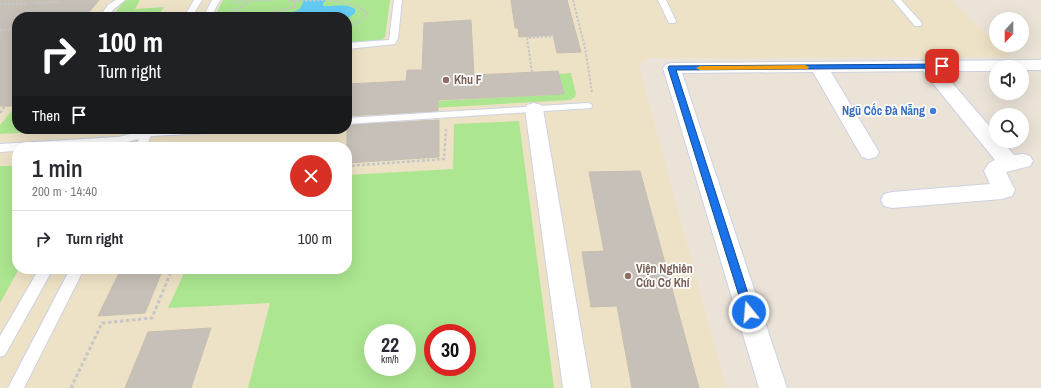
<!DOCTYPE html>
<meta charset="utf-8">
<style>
body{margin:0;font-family:"Archivo Narrow",sans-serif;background:#f2f2f3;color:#2b2b33;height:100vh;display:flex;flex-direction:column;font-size:15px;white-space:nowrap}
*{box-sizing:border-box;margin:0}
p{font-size:13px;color:#7c7c81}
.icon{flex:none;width:22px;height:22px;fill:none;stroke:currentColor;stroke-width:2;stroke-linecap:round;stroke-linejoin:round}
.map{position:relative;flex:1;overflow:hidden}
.side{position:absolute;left:12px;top:142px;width:340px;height:132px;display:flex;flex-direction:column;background:#fff;border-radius:16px;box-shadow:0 4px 16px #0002}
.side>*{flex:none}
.banner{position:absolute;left:12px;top:12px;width:340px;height:122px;border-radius:16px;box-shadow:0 4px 16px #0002;background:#202124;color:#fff;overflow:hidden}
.needle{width:26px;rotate:201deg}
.controls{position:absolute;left:989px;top:12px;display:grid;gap:8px}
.controls a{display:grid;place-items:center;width:40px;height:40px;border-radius:50%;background:#fff;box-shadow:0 4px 16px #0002;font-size:20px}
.speed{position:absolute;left:364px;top:324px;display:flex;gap:8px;font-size:20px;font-weight:700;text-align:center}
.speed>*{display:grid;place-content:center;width:52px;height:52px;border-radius:50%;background:#fff;box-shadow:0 4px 16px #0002;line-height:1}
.speed small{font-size:10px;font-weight:400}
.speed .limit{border:6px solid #d22;background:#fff;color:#111}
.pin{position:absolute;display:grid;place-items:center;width:34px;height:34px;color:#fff;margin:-17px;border-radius:8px;box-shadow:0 2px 6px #0006}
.me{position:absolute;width:44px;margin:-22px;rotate:343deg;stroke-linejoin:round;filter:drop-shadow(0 0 3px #0008)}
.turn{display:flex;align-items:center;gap:14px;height:84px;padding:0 20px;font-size:18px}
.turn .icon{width:52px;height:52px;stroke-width:2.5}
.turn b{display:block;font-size:28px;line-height:34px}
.then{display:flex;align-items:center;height:38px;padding:0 20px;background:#0003;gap:8px;font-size:15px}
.round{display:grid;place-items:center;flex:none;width:42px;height:42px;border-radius:21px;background:#f2f2f3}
.summary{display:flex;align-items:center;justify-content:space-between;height:68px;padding:0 20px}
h1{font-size:24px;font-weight:600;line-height:30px}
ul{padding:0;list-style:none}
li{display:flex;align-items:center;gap:12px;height:56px;padding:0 20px;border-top:1px solid #e1e1e2}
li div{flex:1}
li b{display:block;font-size:15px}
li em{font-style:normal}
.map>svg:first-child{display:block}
.education{fill:#eee2c6;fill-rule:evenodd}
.green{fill:#ace690;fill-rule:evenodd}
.water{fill:#64ccf4}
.building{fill:#c6c0b8;stroke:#c6bfb2}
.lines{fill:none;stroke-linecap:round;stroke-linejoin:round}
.service-casing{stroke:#cdd1e2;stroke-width:2}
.minor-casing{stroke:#cdd1e2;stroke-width:2}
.path-far2{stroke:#c7c7c7;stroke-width:2;stroke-dasharray:2.5 1.5;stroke-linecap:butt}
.path-far1{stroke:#c7c7c7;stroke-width:2.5;stroke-dasharray:3 2;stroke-linecap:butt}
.path{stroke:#c7c7c7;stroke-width:3;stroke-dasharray:3.5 2.5;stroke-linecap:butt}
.service{fill:#fff;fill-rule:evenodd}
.minor{fill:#fff;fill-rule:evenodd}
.route{fill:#1a73e8;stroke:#114b97}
.slow{fill:#f59e0b}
.education-dot{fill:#8d6e63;stroke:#fff;stroke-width:1.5}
.shop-dot{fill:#3f7fe0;stroke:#fff;stroke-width:1.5}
.labels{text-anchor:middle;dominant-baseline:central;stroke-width:3.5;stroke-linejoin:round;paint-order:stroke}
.education-label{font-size:12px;font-weight:bold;fill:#785e54;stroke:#fff;text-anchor:start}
.shop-label{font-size:12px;font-weight:bold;fill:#366cbe;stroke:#fff;text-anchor:end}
</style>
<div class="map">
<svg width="1041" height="388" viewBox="0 0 1041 388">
<rect width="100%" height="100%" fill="#ebe3d8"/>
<path class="education" d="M0 0H950L996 42V45H999L1012 57 648 58 639 66 726 388H0ZM17 17H347V129H17ZM17 147H347V269H17ZM373 333H407V367H373ZM433 333H467V367H433Z"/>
<g class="green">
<path d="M127 0H140L135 9 164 7 158 16 112 17 123 2Z"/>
<path d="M223 0H390L385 37 381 41 347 42V17H214Z"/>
<path d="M571 73 576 94 575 97 570 100 347 113V106L564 94 559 74Z"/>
<path d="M16 106H17V129H87L0 134V125Z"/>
<path d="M519 121 554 388H248L270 303 168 308 186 269H347V175L453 169 454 124ZM373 333H407V367H373ZM433 333H467V367H433Z"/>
<path d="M0 166H17V269H19L0 303Z"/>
</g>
<path class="water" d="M300 0H327L323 3V6C334 7 345 2 355 9V13L347 19V17L271 16C281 9 299 18 303 2Z"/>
<g class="building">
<path d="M0 0H99L85 17H17V106H0Z"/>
<path d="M511 0H567L581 52 557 53 553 35 519 37 518 28H515Z"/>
<path d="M471 20 474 75 558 71 564 94 438 100V111L347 116V84L406 81 407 70H422L424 23Z"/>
<path d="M439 120V157L347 163V125Z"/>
<path d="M640 171 699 388H632L617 306 591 307 582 252 604 251 589 172Z"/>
<path d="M121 269H163L145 313 98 316Z"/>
<path d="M211 328 191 388H125L148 332Z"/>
</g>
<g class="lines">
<g class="service-casing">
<g id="service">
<path d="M116 0H125L114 9 107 17H99L108 5Z"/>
<path d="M194 0H202L192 17H184Z"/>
<path d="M212 0H220L211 17H203Z"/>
<path d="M394 0H402L398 38 395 44 347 49V43L389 40Z"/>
<path d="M658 0H666L676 21 675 23H669Z"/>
<path d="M893 0H901L921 22 922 24 921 26H915Z"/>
<path d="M587 103 591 104 592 106 591 108 347 124V118Z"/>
<path d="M144 129H213L212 131 208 133 151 136 146 147H134L139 139C99 150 58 147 17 147V151L0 152V144L118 137 143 131Z"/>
<path d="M39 269H53L5 355 0 357V336Z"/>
<path d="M70 269H84L24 388H8Z"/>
</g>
</g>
<g class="minor-casing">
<g id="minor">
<path d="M1041 60V70H1022V67H996V71H942L996 134V141H1002L1014 155 1023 154 1030 156 1033 161 1030 166 1006 172 1015 190 1012 196 1002 199 892 208 884 206 881 200 884 194 892 192 990 184 984 171 989 163 995 160 923 71 831 72 879 152 876 157 869 159 862 157 813 72 682 73 787 388H759L663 68 666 64 672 63Z"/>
<path d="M534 103 541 105 543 109 591 388H563L525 109 527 105Z"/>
</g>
</g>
<g class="path-far2">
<path d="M252 0H274"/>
<path d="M330 0 355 5 368 13 359 22 347 27"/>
<path d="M573 0 585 48 592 92"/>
<path d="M293 1 330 0"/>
<path d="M230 2 251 1"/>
<path d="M35 3 60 2"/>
<path d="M0 4H26"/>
<path d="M226 16 251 1"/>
<path d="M267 17 276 11 294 7 295 4 293 1 288 0"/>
<path d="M0 30 17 29"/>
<path d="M532 72 527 38 554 36"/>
</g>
<g class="path-far1">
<path d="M0 113 5 106"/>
<path d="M347 166 444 159 446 129"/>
</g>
<path class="path" d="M71 388 102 323 152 318 172 269"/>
<use href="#service" class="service"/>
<use href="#minor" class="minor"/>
</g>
<path class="route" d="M942 64 946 66 945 68 676 70 754 312 753 315 749 317 745 315 668 68 669 66Z"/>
<path class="slow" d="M805 65 809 67 808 69 700 70 696 68 700 66Z"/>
<g class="education-dot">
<circle cx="446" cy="80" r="4"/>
<circle cx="628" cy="276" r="4"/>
</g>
<circle class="shop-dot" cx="933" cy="111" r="4"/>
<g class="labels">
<g class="education-label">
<text x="454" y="80">Khu F</text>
<text x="636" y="269">Viện Nghiên<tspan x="636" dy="14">Cứu Cơ Khí</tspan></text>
</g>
<g class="shop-label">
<text x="925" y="111">Ngũ Cốc Đà Nẵng</text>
</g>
</g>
</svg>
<div class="controls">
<a><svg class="needle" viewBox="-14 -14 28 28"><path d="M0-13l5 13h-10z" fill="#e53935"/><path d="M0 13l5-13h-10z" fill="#7c7c81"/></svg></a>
<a><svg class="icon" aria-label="sound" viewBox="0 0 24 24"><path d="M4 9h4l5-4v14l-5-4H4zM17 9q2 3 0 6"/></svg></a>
<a><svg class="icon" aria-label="search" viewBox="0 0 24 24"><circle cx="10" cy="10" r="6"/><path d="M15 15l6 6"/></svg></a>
</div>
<div class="speed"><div>22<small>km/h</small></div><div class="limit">30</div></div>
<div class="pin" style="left:942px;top:66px;background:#d93025"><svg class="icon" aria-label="arrive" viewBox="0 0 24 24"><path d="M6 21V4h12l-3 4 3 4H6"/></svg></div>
<svg class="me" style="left:749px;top:312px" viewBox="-20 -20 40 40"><circle r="17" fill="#1a73e8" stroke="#fff" stroke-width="3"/><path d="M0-11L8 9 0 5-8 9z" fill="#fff"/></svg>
<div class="banner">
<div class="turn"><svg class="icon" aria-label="right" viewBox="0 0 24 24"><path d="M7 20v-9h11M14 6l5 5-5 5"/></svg><div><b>100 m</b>Turn right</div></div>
<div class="then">Then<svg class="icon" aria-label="arrive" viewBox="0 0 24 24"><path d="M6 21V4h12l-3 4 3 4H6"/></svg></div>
</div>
<section class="side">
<div class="summary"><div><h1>1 min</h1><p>200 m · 14:40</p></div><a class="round" style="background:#d93025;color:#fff"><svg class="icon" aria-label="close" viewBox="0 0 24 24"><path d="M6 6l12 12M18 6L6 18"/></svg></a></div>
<ul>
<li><svg class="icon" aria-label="right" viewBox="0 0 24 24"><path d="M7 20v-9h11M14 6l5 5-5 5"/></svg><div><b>Turn right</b></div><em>100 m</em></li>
</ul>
</section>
</div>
